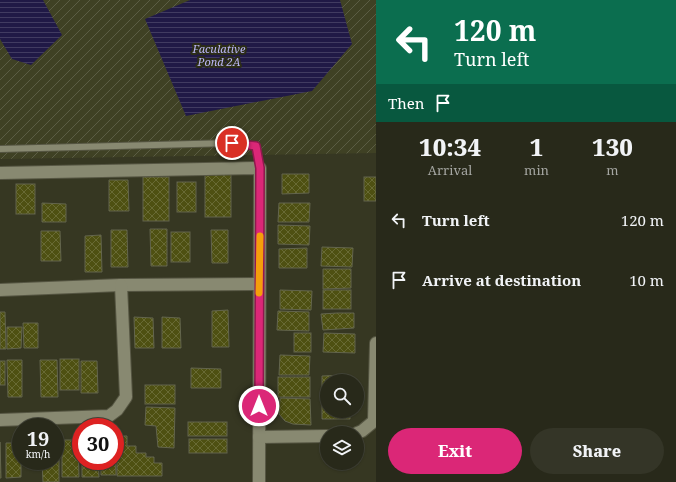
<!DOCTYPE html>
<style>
body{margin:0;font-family:"Noto Serif",serif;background:#343527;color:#f1f3f6;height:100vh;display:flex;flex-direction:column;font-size:15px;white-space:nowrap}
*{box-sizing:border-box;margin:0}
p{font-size:13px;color:#a5a6a2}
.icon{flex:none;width:22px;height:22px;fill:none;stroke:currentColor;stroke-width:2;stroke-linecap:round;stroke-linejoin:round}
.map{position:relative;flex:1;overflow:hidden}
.side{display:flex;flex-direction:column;background:#28291a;width:300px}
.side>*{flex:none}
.banner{background:#0b6e4f;color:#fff;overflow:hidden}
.fabs{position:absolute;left:320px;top:374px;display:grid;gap:8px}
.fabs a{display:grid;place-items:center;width:44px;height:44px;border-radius:50%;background:#28291a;box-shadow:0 1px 3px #0004,0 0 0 1px #444539;font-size:20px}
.speed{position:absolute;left:12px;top:418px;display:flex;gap:8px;font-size:20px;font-weight:700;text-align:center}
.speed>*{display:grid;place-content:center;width:52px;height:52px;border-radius:50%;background:#28291a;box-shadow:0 1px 3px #0004,0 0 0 1px #444539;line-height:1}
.speed small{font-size:10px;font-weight:400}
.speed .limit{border:6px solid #d22;background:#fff;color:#111}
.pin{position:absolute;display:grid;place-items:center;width:34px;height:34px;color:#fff;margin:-17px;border:2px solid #fff;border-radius:50%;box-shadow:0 1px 4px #0007}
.me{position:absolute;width:44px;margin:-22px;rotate:0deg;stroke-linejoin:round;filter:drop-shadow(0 0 3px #0008)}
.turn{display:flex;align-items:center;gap:14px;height:84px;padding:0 12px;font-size:18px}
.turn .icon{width:52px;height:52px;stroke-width:2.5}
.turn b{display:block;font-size:28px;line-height:34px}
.then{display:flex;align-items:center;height:38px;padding:0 12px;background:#0003;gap:8px;font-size:15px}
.eta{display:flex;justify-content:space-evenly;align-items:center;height:68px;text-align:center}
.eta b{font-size:24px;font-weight:800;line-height:28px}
.button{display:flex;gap:8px;margin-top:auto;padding:8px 12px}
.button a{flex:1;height:46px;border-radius:24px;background:#db2777;color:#fff;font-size:16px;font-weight:800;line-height:46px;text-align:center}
.button a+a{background:#343527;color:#f1f3f6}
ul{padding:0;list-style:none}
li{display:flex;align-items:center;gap:12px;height:60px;padding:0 12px}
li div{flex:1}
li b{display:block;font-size:15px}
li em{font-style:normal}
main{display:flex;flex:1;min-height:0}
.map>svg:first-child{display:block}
.industrial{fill:url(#industrial-furrows)}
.water{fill:url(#water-rules)}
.building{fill:url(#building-cross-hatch);stroke:#63654d}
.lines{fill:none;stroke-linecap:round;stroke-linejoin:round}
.lane-casing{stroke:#565643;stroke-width:8}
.street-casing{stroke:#565643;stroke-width:14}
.lane{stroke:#888971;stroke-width:6}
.street{stroke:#888971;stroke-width:12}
.route-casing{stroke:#8e194d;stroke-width:10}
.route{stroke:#db2777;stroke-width:7}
.slow{stroke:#f59e0b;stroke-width:7}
.labels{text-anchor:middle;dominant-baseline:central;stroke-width:4;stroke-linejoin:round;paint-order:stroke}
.water-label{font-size:11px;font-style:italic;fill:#bcb8f8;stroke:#2c2d18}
</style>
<main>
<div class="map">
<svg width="376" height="482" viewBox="0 0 376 482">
<defs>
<pattern id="industrial-furrows" width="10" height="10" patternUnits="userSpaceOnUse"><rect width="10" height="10" fill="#3f4124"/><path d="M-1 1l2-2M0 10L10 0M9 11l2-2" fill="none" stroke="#5b5d44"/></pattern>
<pattern id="water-rules" width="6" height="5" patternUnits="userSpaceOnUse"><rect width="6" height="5" fill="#201946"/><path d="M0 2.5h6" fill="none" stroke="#413b61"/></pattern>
<pattern id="building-cross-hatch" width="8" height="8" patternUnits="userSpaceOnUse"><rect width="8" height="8" fill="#4e5012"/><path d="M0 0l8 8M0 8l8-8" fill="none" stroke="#686a34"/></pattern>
</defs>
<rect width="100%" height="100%" fill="#363722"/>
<path class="industrial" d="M0 0H376V153L0 159Z"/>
<g class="water">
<path d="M0 0H43L62 35 31 65 12 59 0 39Z"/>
<path d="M190 0H340L352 44 312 91 186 116 145 19Z"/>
</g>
<g class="building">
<rect x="205" y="174" width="26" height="43"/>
<path d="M282 174H309V193L282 194Z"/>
<rect x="143" y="177" width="26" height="44"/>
<rect x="364" y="177" width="12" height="24"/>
<path d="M109 180H128L129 211H109Z"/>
<rect x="177" y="182" width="19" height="30"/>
<rect x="16" y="184" width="19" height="30"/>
<path d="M42 203 66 204V222H42Z"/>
<path d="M279 203H310L309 222H278Z"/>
<path d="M278 225 310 226 309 245 278 244Z"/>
<path d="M150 229H167V266H151Z"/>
<path d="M111 230H127L128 267H111Z"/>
<path d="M211 230H228V263H212Z"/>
<path d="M41 231H60L61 261H41Z"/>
<rect x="171" y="232" width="19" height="30"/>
<path d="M101 235 102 272H85V236Z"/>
<path d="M322 247 353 248 352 267 321 266Z"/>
<path d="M307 248V268H279V249Z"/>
<path d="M323 269H351V288L323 289Z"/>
<path d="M280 290 312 291 311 310 280 309Z"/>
<rect x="323" y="290" width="28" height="19"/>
<path d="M228 310 229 347H212V311Z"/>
<path d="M278 311 309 312V331L277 330Z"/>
<path d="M0 312H5L6 349H0Z"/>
<path d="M337 313H354V328L323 330 321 314Z"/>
<path d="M134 317 153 318 154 348H135Z"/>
<path d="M162 317 180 318 181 348H162Z"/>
<path d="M23 323H38V348H24Z"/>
<path d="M7 327H22L21 348 7 349Z"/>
<rect x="294" y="333" width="17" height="19"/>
<path d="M324 333 355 334V353L323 352Z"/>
<path d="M280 355 310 356 309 375H279Z"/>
<rect x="60" y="359" width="19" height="31"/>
<path d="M7 360H22V397H8Z"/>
<path d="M40 360H57L58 397H41Z"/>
<rect x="0" y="361" width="5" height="24"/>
<path d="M81 361H97L98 393H81Z"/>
<path d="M191 368 221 369V388H191Z"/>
<path d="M349 375V381H327V396H322V376Z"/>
<rect x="278" y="377" width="32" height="20"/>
<rect x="145" y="385" width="30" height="19"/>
<path d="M280 398 310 399 311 425 293 424 285 421 279 414Z"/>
<path d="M322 399H327V411H350V419H322Z"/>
<path d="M146 407 175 408 174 448 158 447 156 426 145 425Z"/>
<rect x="188" y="422" width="39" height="14"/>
<path d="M117 436H127V446H136V453H146V457H154V463H162V476H117Z"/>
<path d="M115 438 116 475H101V461H115Z"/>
<rect x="189" y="439" width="38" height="14"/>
<path d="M62 440H78L79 477H62Z"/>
<path d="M0 442 1 478H0Z"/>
<path d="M6 443H21V477L6 478Z"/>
<path d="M55 447H59V482H43L42 461H55Z"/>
<path d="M82 461H98L99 477H82Z"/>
</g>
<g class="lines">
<g class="lane-casing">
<path id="lane" d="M0 149 232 143 256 146 260 168"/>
</g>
<g class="street-casing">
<g id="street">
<path d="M0 173 260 168 259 482"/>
<path d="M0 290 121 285 259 284"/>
<path d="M0 420 109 416 117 410 126 397 121 285"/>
<path d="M357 433 362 431 374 421 376 343"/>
<path d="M259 437 327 436"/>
</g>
</g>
<use href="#lane" class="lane"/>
<use href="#street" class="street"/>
</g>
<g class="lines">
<g class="route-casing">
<path id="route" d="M232 143 256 146 260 168 259 406"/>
</g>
<use href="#route" class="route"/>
<path class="slow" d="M259 293 260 236"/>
</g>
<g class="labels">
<g class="water-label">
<text x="219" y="48">Faculative<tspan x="219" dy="13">Pond 2A</tspan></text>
</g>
</g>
</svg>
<div class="fabs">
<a><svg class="icon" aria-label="search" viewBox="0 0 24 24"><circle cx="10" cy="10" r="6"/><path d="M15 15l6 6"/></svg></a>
<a><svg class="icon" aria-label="layers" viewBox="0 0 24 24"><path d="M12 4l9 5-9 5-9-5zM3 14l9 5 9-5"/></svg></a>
</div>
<div class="speed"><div>19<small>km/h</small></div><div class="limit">30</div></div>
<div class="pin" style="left:232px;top:143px;background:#d93025"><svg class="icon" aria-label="arrive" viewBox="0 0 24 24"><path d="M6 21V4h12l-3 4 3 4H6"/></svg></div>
<svg class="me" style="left:259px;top:406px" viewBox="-20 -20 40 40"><circle r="17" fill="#db2777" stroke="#fff" stroke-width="3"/><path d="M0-11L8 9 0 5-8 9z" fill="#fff"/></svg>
</div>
<section class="side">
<div class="banner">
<div class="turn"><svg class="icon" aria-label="left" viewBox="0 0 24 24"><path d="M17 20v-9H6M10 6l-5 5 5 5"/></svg><div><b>120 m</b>Turn left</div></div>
<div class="then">Then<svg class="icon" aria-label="arrive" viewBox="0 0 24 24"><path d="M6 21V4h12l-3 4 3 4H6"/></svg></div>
</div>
<div class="eta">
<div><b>10:34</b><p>Arrival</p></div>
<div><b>1</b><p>min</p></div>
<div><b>130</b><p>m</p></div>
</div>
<ul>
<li><svg class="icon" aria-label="left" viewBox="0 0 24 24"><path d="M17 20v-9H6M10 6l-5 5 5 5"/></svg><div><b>Turn left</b></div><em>120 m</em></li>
<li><svg class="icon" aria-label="arrive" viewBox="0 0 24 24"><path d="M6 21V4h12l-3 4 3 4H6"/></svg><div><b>Arrive at destination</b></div><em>10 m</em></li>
</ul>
<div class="button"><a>Exit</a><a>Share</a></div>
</section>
</main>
